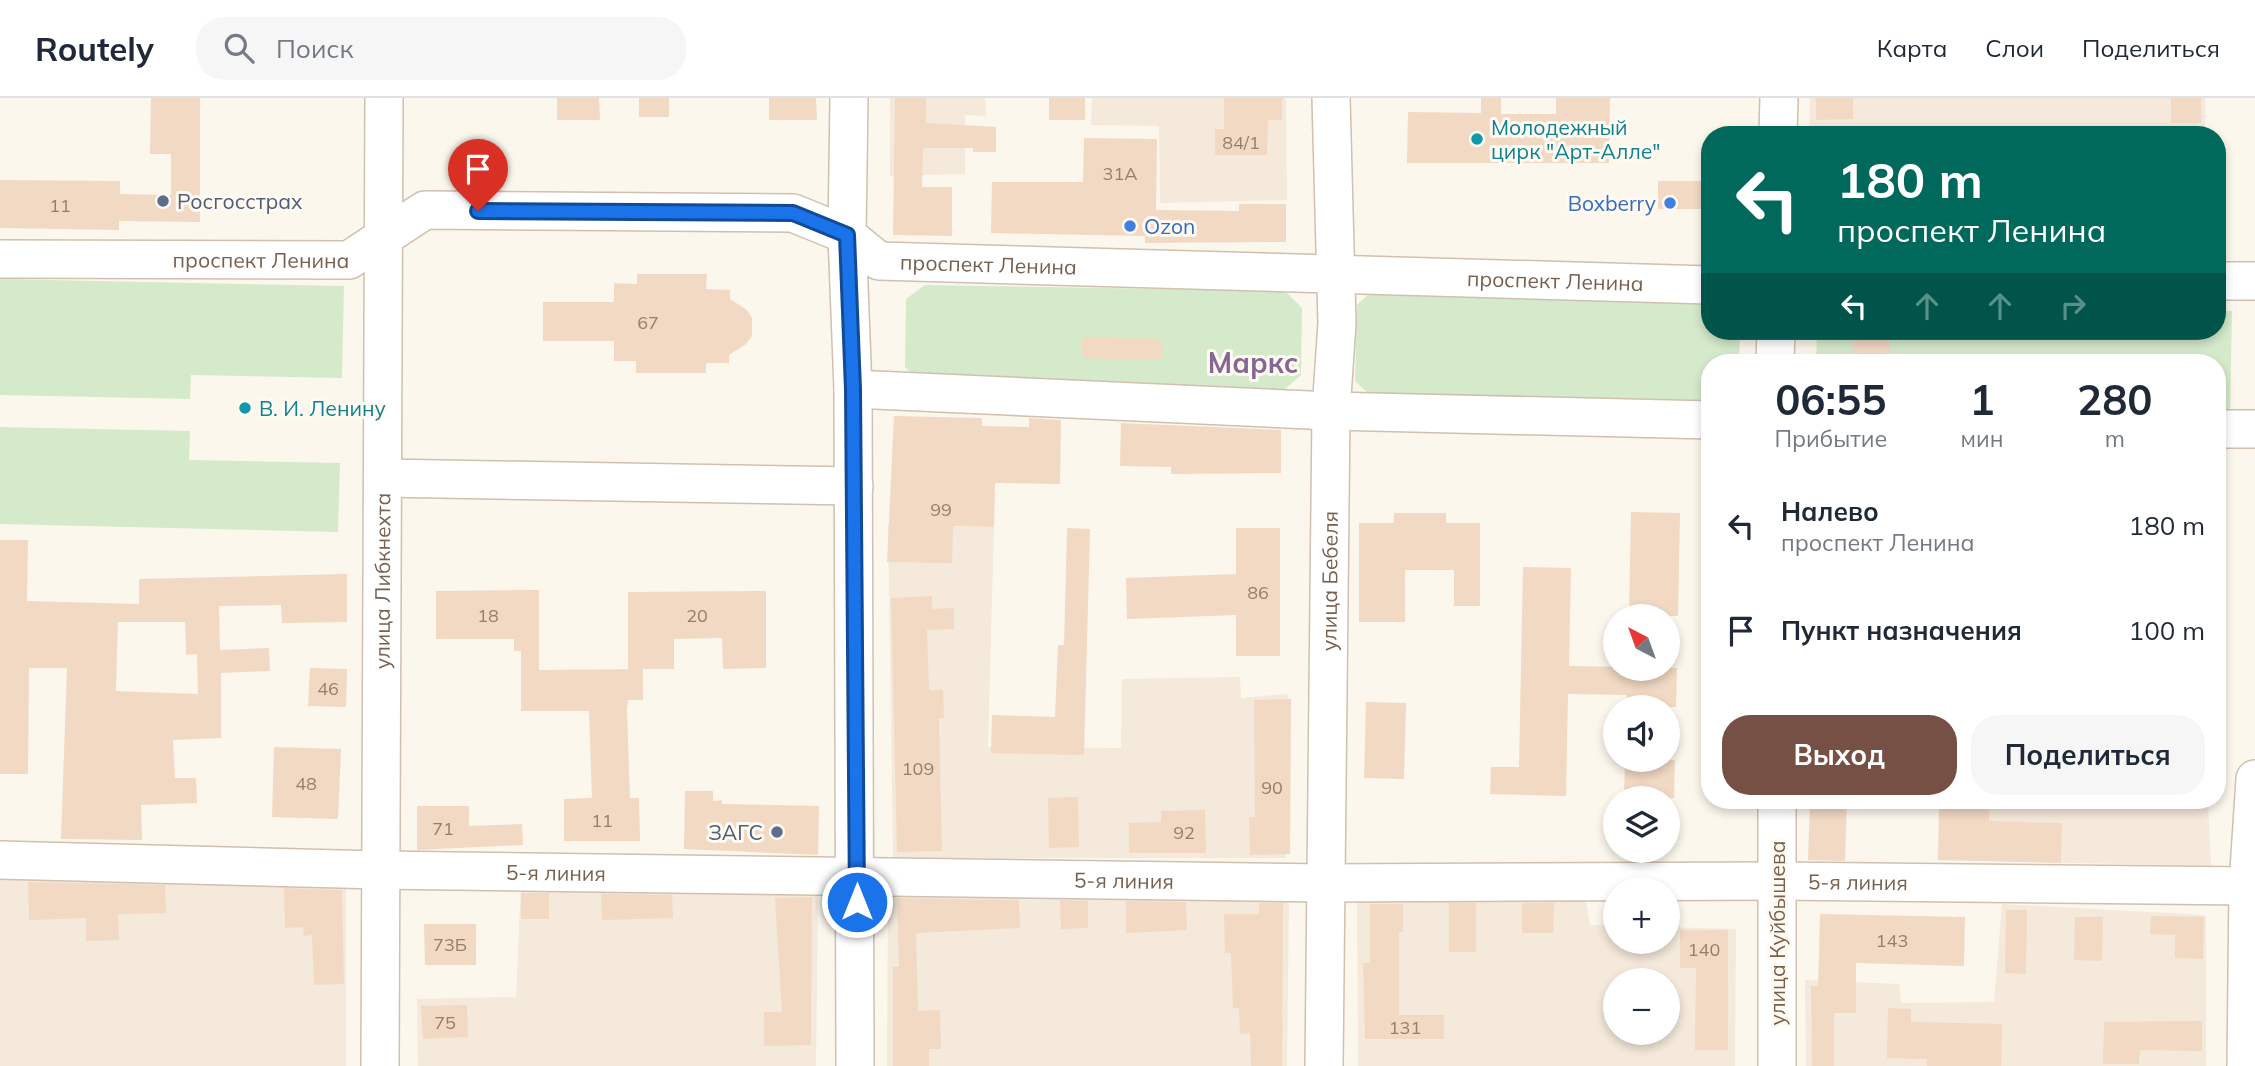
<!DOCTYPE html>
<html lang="ru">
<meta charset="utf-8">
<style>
body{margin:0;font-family:Mulish,sans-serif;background:#f6f6f7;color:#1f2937;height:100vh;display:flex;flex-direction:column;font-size:26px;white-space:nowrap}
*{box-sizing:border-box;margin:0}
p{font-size:23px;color:#747a83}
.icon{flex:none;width:38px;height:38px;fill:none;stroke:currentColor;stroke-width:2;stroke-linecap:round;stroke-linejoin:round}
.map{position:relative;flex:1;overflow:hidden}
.details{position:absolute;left:1701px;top:256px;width:525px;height:455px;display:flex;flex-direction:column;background:#fff;border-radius:28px;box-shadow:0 4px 10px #0003}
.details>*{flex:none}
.guide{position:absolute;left:1701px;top:28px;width:525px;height:214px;border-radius:28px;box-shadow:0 4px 10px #0003;background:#00695c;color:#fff;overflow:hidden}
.needle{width:46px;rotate:319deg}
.buttons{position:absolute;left:1603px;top:506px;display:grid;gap:14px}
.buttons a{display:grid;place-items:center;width:77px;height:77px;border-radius:50%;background:#fff;box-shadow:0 4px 10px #0003;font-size:35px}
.pin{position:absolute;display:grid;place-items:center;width:60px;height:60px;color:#fff;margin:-72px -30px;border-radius:50% 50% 50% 0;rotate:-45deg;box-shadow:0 0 7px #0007}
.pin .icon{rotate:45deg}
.me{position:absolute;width:77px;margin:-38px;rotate:0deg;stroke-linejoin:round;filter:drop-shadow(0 0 5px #0008)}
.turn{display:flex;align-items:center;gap:24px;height:147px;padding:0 21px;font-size:32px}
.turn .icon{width:91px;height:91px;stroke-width:2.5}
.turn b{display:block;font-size:49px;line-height:60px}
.lanes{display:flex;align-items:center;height:66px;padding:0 21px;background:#0003;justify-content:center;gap:35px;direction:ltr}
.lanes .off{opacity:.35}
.eta{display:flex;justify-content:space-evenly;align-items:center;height:119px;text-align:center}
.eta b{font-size:42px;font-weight:700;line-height:49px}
.cta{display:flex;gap:14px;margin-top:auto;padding:14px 21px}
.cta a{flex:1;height:80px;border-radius:28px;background:#764f45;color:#fff;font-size:28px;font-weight:700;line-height:80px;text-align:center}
.cta a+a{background:#f6f6f7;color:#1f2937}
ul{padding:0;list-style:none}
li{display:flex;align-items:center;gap:21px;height:105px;padding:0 21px}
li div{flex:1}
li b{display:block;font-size:26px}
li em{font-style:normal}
header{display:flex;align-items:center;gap:42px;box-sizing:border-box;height:98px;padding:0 35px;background:#fff;border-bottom:2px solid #e0e1e3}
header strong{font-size:33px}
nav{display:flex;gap:38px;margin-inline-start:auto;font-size:24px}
.search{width:490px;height:63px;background:#f6f6f7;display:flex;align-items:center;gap:18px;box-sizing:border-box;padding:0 24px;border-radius:28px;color:#747a83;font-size:26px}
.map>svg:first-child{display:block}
.residential{fill:#f4e9da;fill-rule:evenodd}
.green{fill:#d5eaca}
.building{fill:#f1d9c4;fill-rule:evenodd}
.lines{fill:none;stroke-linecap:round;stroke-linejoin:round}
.minor-casing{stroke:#cfc0b0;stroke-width:40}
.minor{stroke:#fff;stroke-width:37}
.route-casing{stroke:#114b97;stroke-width:18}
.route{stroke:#1a73e8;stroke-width:12}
.culture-dot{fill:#0f9aa8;stroke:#fefaf2;stroke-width:2.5}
.service-dot{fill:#5c6f8a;stroke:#fefaf2;stroke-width:2.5}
.shop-dot{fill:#3f7fe0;stroke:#fefaf2;stroke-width:2.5}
.labels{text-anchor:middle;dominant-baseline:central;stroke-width:6;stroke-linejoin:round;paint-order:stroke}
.number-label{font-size:18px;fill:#967e6c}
.culture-label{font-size:21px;fill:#0d838f;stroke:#fefaf2;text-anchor:start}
.service-label{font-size:21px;fill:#4e5e75;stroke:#fefaf2;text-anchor:start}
.shop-label{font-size:21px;fill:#366cbe;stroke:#fefaf2;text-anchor:end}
.street-label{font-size:21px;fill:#785f4e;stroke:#fefaf2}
.district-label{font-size:28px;font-weight:bold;fill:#876693;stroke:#fefaf2}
</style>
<header>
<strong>Routely</strong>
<div class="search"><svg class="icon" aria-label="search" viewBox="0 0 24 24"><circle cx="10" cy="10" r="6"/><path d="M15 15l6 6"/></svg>Поиск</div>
<nav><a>Карта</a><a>Слои</a><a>Поделиться</a></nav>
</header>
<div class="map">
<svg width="2255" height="968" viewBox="0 0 2255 968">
<rect width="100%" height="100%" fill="#fcf7ec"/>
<g class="residential">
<path d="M890 0H985L986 18 965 17V76L890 78Z"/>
<path d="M1092 0H1286L1287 102 1160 105 1159 28 1091 27Z"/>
<path d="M1810 0H2205V33L1809 37Z"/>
<path d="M888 427 994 429 988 649 1121 650 1122 581 1240 579 1241 600 1288 596 1286 760H893Z"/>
<path d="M1990 702H2208L2211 768 1988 763Z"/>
<path d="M0 775 346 780V968H0Z"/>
<path d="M521 786 818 797 816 968H418L417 901 516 899Z"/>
<path d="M888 790 1289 801 1287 968H887Z"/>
<path d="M1357 799 1586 803 1590 827H1615V844H1668V829L1736 831 1735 968H1358ZM1615 882H1668V934H1615Z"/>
<path d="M2002 806 2206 817V968H1806L1805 882 1899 886 1901 905 1994 904Z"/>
</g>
<g class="green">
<path d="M0 181 344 188 342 280 191 277 190 301 0 297Z"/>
<path d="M925 187 1285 193 1302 210 1301 277 1284 292 921 286 905 269 906 201Z"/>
<path d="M1373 192 1710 197V233H1740L1739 264H1710V303L1370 297 1355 283 1357 207Z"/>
<path d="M2217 213H2232L2230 319H2217V264H1816L1817 233H2217Z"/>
<path d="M0 329 190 333 189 362 340 365 338 434 0 426Z"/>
</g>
<g class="building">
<path d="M151 0H200V124L119 123V132L0 130V82L120 83V96L171 97V56H150Z"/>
<path d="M557 0H599L600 22H557Z"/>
<rect x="639" y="0" width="30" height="19"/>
<path d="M769 0H816L817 22H769Z"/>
<path d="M895 0H926V25L996 29V54H973V50H923L922 89H952V138L893 137Z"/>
<rect x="1049" y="0" width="36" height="22"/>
<path d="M1224 0H1282V22H1268L1267 57H1215V31H1224Z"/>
<path d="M1481 0H1501V16H1556V0H1610L1609 65H1407L1408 14 1481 15Z"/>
<path d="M1816 0H1853V21L1816 22Z"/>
<rect x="2171" y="0" width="30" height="25"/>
<path d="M1084 40 1157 41 1156 112 1239 113V106H1286V144L1145 145V138L991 135 992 84H1083Z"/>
<rect x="1658" y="83" width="52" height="28"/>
<path d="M637 176H707L706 191 730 192V201L747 212 752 220V238L746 246 729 257V265H706V275H636V263H614V243H543V204H614V185L637 186Z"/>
<path d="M1852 233H1890V264H1853Z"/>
<path d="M1082 239 1162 241 1161 262 1082 260Z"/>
<path d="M894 318 982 320V328L1029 329V320L1061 322 1060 386 995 385 994 429 953 428 952 465 887 464Z"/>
<path d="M1121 325 1281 332V375L1171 376V369L1120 368Z"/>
<path d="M1631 414 1680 415 1678 518H1629Z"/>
<path d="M1394 415H1446V425H1480V508H1454V472H1405V524H1359V425H1394Z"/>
<path d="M1067 430 1090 431 1084 657 991 655 992 617 1055 619 1058 547H1064Z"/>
<path d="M1236 430H1280V558H1236V517L1127 521 1126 480 1236 476Z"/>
<path d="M0 442H28L27 503 139 506V481L347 476V524L282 525 281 507 219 508 220 552 269 550 270 573 221 575V640L173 642 175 680H196L197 705 141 707 142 742 61 741 67 570H29L28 676H0ZM118 524H185L186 557 197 556 198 596 116 593Z"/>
<path d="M1523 469 1571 470 1569 568 1677 570 1676 609H1626L1627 597 1568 596 1566 698 1490 696 1491 669H1519Z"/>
<path d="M539 492V572L643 571V602H628L627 612 630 700H639L640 743H564V701L592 700 589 613H521V553H514V541H436V493Z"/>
<path d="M766 493V570L723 571 722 540 674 541V571H628V494Z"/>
<path d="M932 498V511L954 510V531L927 532 929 592H943L944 620H939L942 753 897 754 891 500Z"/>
<path d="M310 570 347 571 346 609 308 608Z"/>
<path d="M1291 601 1290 756 1250 757 1249 719H1255L1254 602Z"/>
<path d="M1366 604 1406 605 1404 681 1364 680Z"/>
<path d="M274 649 341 651 338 721 272 719Z"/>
<path d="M1625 662H1675L1674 700H1624Z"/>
<path d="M685 693H713V703L722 702V706L819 708 818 757 684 751Z"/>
<path d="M1078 699 1079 749 1049 750 1048 700Z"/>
<path d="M1810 702H1847L1845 763 1808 762Z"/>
<path d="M1939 705 1990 706 1989 723 2062 725 2061 765 1938 762Z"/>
<path d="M417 708H469V728L522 726 523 747 417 752Z"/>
<path d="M1205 712 1206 755H1129V725L1161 724V713Z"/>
<path d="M28 784 165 787 166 815 118 816 119 842 86 843V820L29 822Z"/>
<path d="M284 790 342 792 344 886 314 887 312 837 304 838 303 829 285 830Z"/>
<rect x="521" y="795" width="28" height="26"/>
<path d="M601 796 672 797 673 820 602 822Z"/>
<path d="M812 799 811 947 764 948V914H782L775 800Z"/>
<path d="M897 800 1019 802 1020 830 916 835 918 913 940 912 941 951H929V968H893V869H899Z"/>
<path d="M1060 802 1088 803V830L1061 831Z"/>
<path d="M1126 803 1186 804 1187 832 1126 835Z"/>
<path d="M1259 805H1283L1282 968H1251L1250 935 1240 936 1239 910H1233L1231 855H1225L1224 816H1259Z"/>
<rect x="1449" y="805" width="27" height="49"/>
<path d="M1522 805H1554L1553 835H1522Z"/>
<path d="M1370 806H1403V834H1399V917H1444V941H1365L1363 865H1370Z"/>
<path d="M2006 812H2027L2026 876 2005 875Z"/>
<path d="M1820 816 1965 819 1964 868 1856 865V915H1834V968H1812L1811 888H1818Z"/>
<path d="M2151 818 2204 819 2203 861 2175 860V837L2150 836Z"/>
<path d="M2075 819H2103L2102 863 2074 862Z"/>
<path d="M424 826H476V867H425Z"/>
<path d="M1680 832H1728V952H1695L1696 870H1680Z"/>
<path d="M467 907 468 939 423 941 421 908Z"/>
<path d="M1888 910 1911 911V924L2002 926 2001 968H1927V961L1887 960Z"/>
<path d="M2202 923V953L2140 952 2139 966H2103L2104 924Z"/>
</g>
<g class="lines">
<g class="minor-casing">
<g id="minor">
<path d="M849 0 847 137 853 291 855 968"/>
<path d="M1778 37 1779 0"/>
<path id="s1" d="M0 161 349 162 425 112 793 115 847 137 879 163 1710 187"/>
<path d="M2217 183H2255"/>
<path d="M1775 264 1776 233"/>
<path d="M853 291 1331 313 1710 322"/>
<path d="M2217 331H2255"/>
<path d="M383 380 854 388"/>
<path d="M1777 702V968"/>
<path id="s2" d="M0 762 379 772 1324 785 1778 783 2248 788"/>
<path id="s3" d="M380 968 384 0"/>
<path id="s4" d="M1324 968 1331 313 1337 225 1331 0"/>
<path d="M2246 968 2248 788 2255 681"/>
</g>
</g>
<use href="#minor" class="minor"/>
</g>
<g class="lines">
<g class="route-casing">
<path id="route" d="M478 113 793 115 847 137 853 291 857 804"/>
</g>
<use href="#route" class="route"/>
</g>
<g class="culture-dot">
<circle cx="1477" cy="41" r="7"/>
<circle cx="245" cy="310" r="7"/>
</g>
<g class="service-dot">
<circle cx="163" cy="103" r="7"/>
<circle cx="777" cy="734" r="7"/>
</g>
<g class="shop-dot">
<circle cx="1670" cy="105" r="7"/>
<circle cx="1130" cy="128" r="7"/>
</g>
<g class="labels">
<g class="number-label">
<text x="1241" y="44">84/1</text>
<text x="1120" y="75">31А</text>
<text x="60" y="107">11</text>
<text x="648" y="224">67</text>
<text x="941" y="411">99</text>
<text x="1258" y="494">86</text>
<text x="488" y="517">18</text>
<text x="697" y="517">20</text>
<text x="328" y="590">46</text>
<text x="918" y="670">109</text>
<text x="306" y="685">48</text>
<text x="1272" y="689">90</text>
<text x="602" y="722">11</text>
<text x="443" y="730">71</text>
<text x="1184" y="734">92</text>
<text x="1892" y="842">143</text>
<text x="450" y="846">73Б</text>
<text x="1704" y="851">140</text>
<text x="445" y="924">75</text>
<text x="1405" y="929">131</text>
</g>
<g class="culture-label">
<text x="1491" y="29">Молодежный<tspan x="1491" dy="24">цирк "Арт-Алле"</tspan></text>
<text x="259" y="310">В. И. Ленину</text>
</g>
<g class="service-label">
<text x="177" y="103">Росгосстрах</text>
<text x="763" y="734" text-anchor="end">ЗАГС</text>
</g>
<g class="shop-label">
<text x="1656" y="105">Boxberry</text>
<text x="1144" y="128" text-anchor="start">Ozon</text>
</g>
<g class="street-label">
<text stroke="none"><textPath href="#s1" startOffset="261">проспект Ленина</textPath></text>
<text stroke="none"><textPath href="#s1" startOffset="1017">проспект Ленина</textPath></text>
<text stroke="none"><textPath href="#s1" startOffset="1584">проспект Ленина</textPath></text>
<text stroke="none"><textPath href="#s3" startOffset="485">улица Либкнехта</textPath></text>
<text stroke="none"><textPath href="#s4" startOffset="485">улица Бебеля</textPath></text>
<text stroke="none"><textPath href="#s2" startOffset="556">5-я линия</textPath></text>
<text stroke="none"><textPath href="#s2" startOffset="1124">5-я линия</textPath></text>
<text stroke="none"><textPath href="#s2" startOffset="1858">5-я линия</textPath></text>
<text transform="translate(1777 835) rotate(-90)">улица Куйбышева</text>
</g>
<g class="district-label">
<text x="1253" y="264">Маркс</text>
</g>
</g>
</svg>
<div class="buttons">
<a><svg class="needle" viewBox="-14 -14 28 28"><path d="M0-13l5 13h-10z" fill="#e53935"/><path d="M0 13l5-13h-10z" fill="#747a83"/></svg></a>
<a><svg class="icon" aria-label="sound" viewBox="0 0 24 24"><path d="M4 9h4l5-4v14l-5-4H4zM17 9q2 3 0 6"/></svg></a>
<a><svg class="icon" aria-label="layers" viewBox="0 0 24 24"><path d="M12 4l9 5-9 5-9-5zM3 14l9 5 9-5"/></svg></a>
<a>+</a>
<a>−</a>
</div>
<div class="pin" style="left:478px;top:113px;background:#d93025"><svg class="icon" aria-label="arrive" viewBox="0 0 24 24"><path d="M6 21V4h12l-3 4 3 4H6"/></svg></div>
<svg class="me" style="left:857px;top:804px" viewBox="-20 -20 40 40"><circle r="17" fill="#1a73e8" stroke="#fff" stroke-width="3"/><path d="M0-11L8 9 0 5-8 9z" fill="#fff"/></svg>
<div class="guide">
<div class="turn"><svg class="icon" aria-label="left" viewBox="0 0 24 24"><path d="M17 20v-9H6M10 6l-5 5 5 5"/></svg><div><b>180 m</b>проспект Ленина</div></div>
<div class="lanes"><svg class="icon" aria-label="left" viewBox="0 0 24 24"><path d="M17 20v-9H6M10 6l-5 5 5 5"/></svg><svg class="icon off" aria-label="ahead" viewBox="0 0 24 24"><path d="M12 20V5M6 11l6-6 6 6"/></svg><svg class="icon off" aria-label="ahead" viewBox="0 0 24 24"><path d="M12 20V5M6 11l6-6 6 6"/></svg><svg class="icon off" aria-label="right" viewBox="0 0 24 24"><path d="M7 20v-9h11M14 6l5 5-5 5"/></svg></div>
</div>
<section class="details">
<div class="eta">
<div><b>06:55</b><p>Прибытие</p></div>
<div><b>1</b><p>мин</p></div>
<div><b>280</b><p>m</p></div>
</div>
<ul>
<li><svg class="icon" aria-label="left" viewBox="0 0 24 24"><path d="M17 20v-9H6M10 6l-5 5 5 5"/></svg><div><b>Налево</b><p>проспект Ленина</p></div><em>180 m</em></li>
<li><svg class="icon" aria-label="arrive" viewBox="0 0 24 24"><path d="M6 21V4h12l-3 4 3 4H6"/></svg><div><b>Пункт назначения</b></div><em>100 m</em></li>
</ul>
<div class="cta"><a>Выход</a><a>Поделиться</a></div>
</section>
</div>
